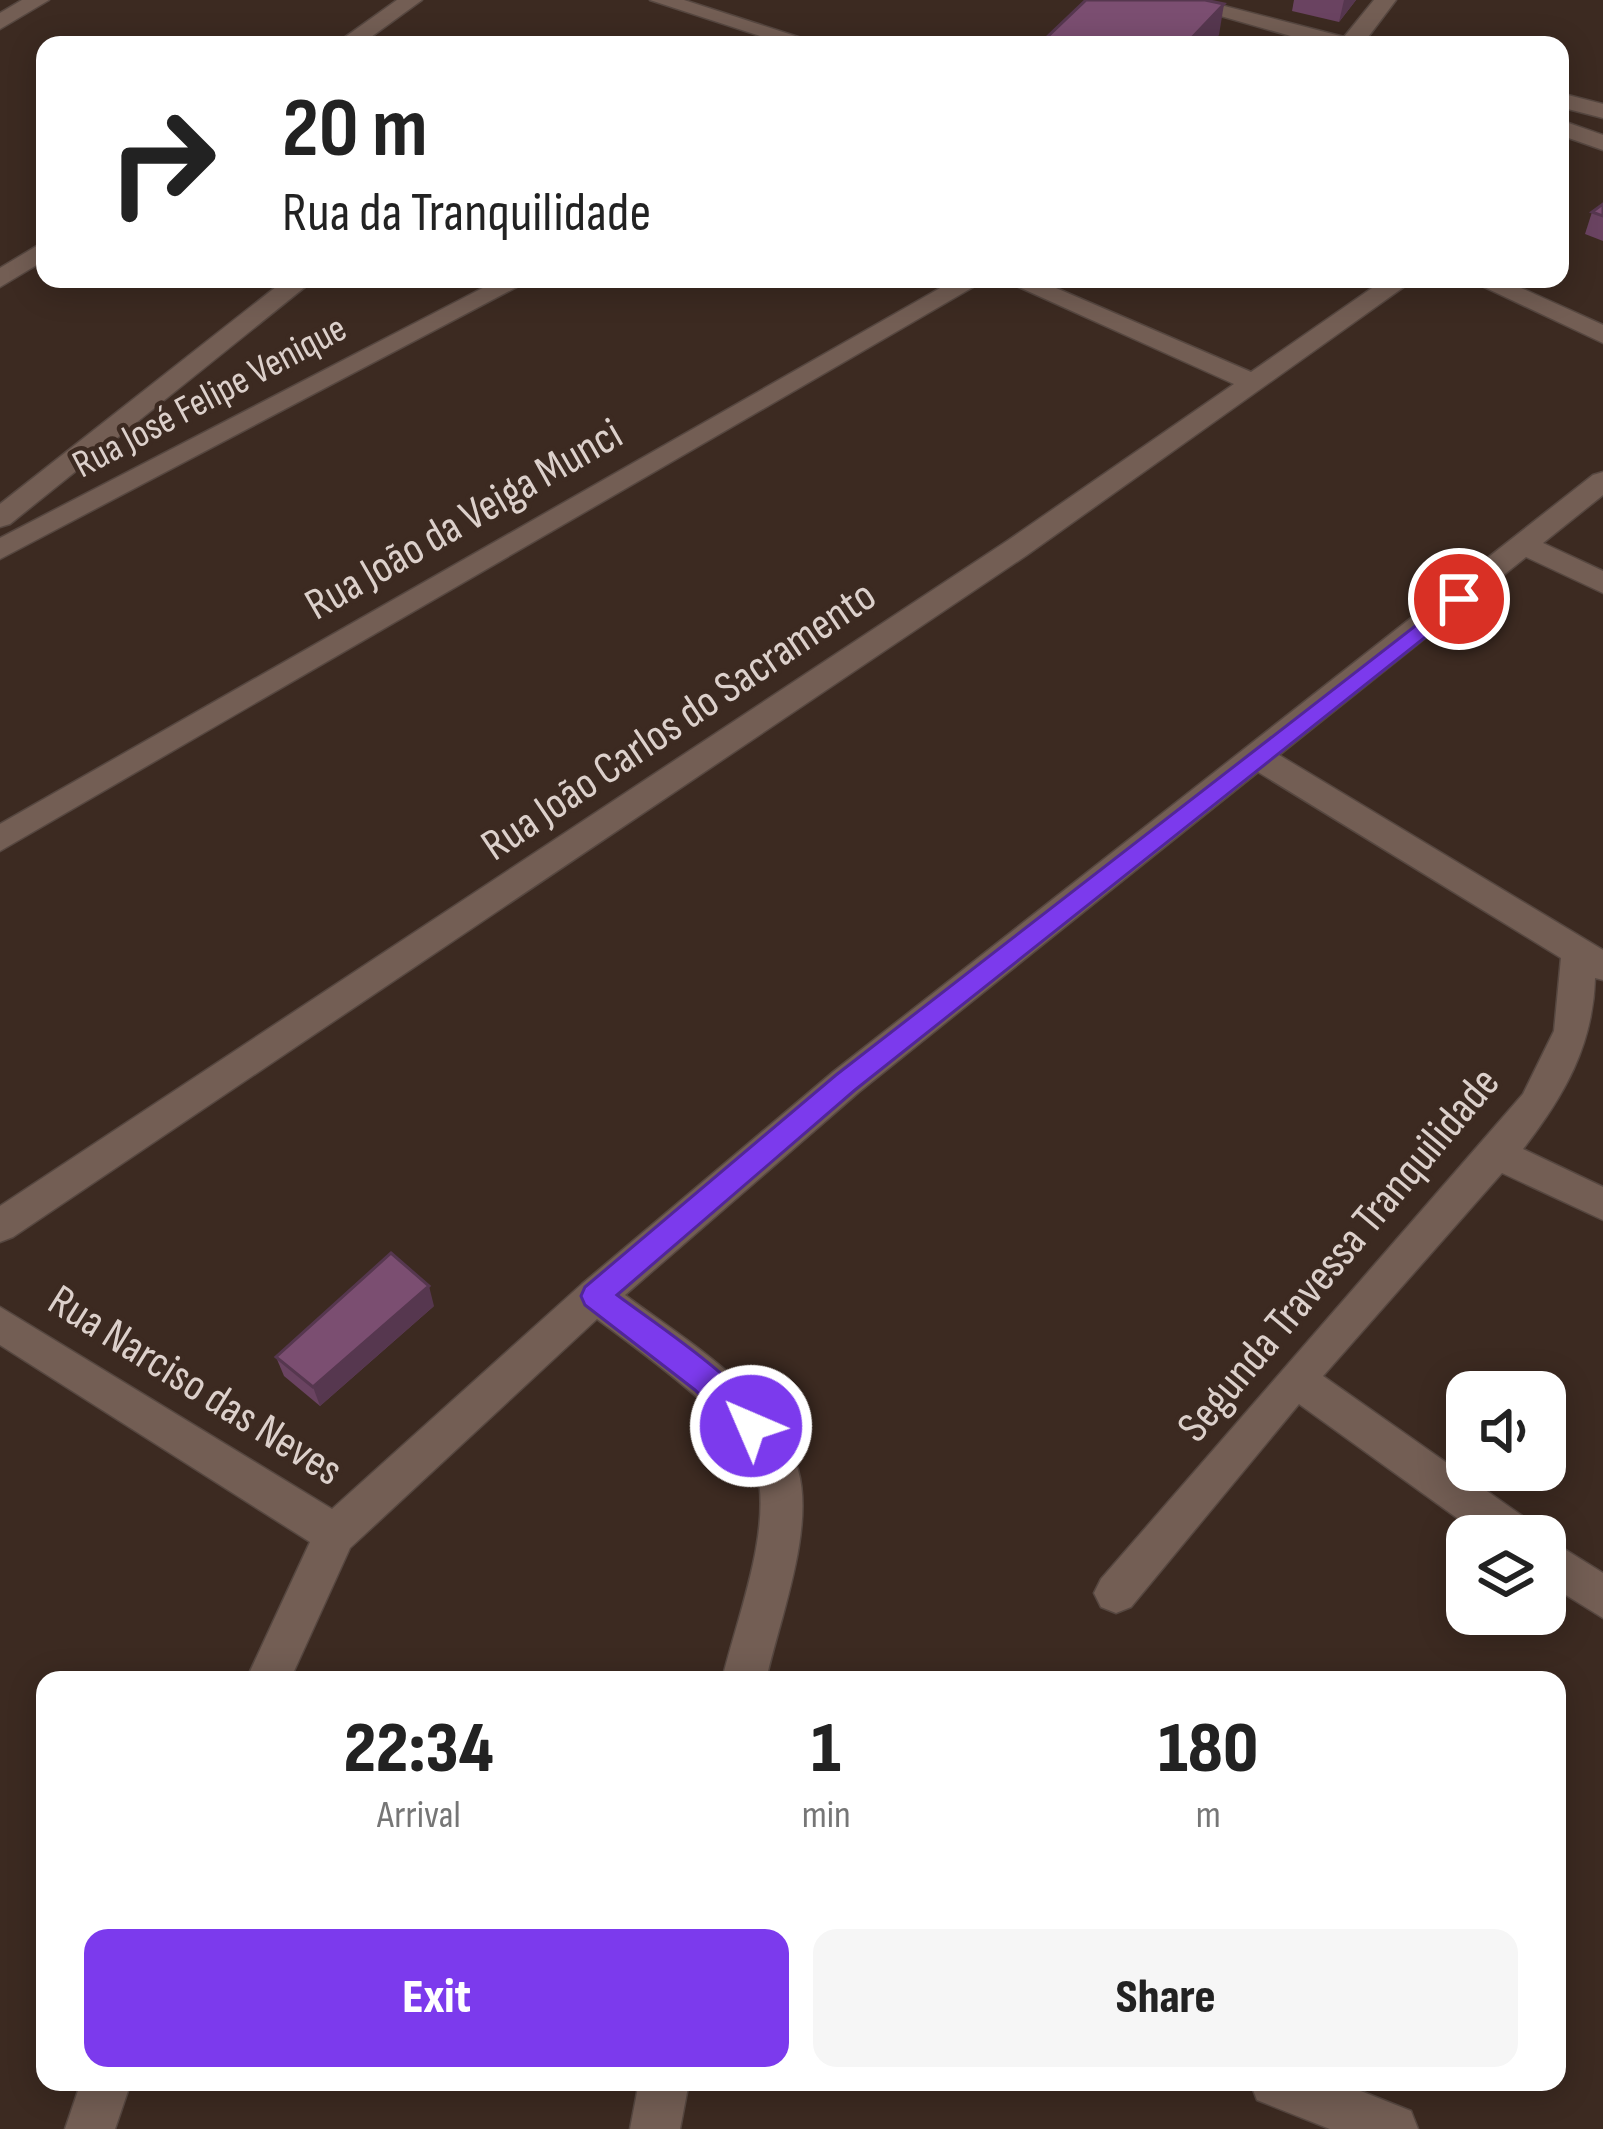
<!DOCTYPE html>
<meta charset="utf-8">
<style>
body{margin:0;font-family:"Sofia Sans Condensed",sans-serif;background:#f6f6f6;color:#222;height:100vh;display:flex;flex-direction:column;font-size:45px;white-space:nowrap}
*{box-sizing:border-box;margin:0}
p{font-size:39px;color:#767676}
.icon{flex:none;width:66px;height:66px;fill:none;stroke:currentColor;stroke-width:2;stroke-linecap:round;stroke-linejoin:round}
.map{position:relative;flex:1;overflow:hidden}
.panel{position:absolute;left:36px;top:1671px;width:1530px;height:420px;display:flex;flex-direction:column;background:#fff;border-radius:24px;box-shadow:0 6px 30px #0003}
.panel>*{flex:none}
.guide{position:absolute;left:36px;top:36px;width:1533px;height:252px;border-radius:24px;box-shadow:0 6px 30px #0003;background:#fff;color:#222;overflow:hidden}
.buttons{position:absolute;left:1446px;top:1371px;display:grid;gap:24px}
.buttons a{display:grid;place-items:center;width:120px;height:120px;border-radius:24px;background:#fff;box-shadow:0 6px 30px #0003;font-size:60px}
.pin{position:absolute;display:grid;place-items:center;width:102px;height:102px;color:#fff;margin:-51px;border:6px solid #fff;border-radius:50%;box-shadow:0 3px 12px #0007}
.me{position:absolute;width:132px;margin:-66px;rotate:315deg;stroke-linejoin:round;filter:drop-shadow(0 0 9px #0008)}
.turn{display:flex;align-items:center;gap:42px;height:252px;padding:0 48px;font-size:54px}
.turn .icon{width:156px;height:156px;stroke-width:2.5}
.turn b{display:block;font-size:84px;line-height:102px}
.eta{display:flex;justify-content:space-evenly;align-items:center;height:204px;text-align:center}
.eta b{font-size:72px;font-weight:800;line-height:84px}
.action{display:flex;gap:24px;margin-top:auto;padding:24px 48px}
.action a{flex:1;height:138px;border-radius:24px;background:#7c3aed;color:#fff;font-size:48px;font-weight:800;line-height:138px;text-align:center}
.action a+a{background:#f6f6f6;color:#222}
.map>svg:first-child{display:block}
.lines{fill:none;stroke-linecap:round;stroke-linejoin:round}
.street-casing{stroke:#564740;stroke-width:3}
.street{fill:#735e54;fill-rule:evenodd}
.wall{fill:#6a4361}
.shaded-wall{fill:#56374f}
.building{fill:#7b4e71;stroke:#56374f;stroke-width:3}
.route{fill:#7c3aed;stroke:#51269a;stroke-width:3}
.labels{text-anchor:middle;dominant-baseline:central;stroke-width:9;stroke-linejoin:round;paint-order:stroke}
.far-street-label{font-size:39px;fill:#dcd0cb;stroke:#3c2a21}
.street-label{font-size:45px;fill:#dcd0cb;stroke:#3c2a21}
</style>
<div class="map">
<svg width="1603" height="2129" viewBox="0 0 1603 2129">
<rect width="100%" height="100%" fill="#3c2a21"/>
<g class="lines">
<g class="street-casing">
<g id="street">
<path d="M22 0H49L0 29V13Z"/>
<path d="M397 0H422L360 45H334Z"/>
<path d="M650 0H684L823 45H788Z"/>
<path d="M1165 0H1201L1344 37 1374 0H1396L1362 45H1322Z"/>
<path d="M1560 93 1603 104V118L1560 107Z"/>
<path d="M1560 120 1603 135V150L1560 135Z"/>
<path d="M45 241V260L0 287V268Z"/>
<path d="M286 279H315L10 524 0 527V504Z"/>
<path d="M500 279H532L0 559V538Z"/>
<path d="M956 279H987L0 851V824Z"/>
<path d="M1001 279H1035L1251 372 1385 279H1415L1027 555 13 1237 0 1242V1206L1007 541 1234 384Z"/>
<path d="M1467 279H1501L1603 325V343Z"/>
<path d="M1603 472V495L1543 543 1603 571V593L1526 557 1279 755 1603 950V980L1595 978C1593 1046 1564 1096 1523 1149L1603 1187V1220L1502 1173 1323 1376 1531 1522 1537 1536H1482L1299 1404 1131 1607 1116 1613 1101 1607 1094 1593 1101 1579 1523 1094 1554 1031 1561 958 1258 772 859 1092 625 1295C685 1340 776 1393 798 1470 815 1529 779 1621 766 1680H722C736 1621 772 1531 757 1471 745 1425 637 1349 597 1319L350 1548 290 1680H246L310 1542 0 1345V1307L332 1509 582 1284 833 1072 1593 475Z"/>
<path d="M1545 1537 1603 1573V1618L1545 1582Z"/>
<path d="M81 2082H131L115 2129H65Z"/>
<path d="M639 2082H689L680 2129H630Z"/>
<path d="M1250 2082H1338L1411 2111 1418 2129H1330L1257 2100Z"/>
</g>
</g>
<use href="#street" class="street"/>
</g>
<g class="wall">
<path d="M1294 0H1356L1339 22 1292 11Z"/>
<path d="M1603 204V241L1585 234 1592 212Z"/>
<path d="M434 1306 320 1406 284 1376 276 1357Z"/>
</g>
<g class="shaded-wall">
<path d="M1344 0H1356L1339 22Z"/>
<path d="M1224 4 1219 35 1210 45H1185Z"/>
<path d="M429 1286 434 1306 320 1406 313 1387Z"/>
</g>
<g class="building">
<path d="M1086 0H1205L1224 4 1185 45H1059L1043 41Z"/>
<path d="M1603 204V216L1592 212Z"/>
<path d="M391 1253 429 1286 313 1387 276 1357Z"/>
</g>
<path class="route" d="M1459 592 1470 599 1467 604 855 1090 617 1295C657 1325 747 1383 766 1426L762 1435 751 1439 740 1435 695 1390 585 1305 581 1296 585 1287 836 1075Z"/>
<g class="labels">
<g class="far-street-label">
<text transform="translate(210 397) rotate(-28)">Rua José Felipe Venique</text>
</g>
<g class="street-label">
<text transform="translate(464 520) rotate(-30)">Rua João da Veiga Munci</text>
<text transform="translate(679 721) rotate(-34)">Rua João Carlos do Sacramento</text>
<text transform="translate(1339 1255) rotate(-50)">Segunda Travessa Tranquilidade</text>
<text transform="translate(195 1386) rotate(32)">Rua Narciso das Neves</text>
</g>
</g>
</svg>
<div class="buttons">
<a><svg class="icon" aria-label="sound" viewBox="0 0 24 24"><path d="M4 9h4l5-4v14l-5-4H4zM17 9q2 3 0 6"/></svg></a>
<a><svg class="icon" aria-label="layers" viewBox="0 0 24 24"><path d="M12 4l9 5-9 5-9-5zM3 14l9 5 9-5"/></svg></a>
</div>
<div class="pin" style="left:1459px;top:599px;background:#d93025"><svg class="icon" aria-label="arrive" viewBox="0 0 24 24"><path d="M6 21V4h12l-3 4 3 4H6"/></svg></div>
<svg class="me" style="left:751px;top:1426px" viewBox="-20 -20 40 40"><circle r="17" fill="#7c3aed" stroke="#fff" stroke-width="3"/><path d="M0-11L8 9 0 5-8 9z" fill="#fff"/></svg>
<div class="guide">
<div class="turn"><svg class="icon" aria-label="right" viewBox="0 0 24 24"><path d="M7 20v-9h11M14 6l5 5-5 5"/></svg><div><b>20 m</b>Rua da Tranquilidade</div></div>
</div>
<section class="panel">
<div class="eta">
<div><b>22:34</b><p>Arrival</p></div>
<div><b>1</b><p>min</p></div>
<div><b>180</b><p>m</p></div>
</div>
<div class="action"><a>Exit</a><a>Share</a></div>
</section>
</div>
